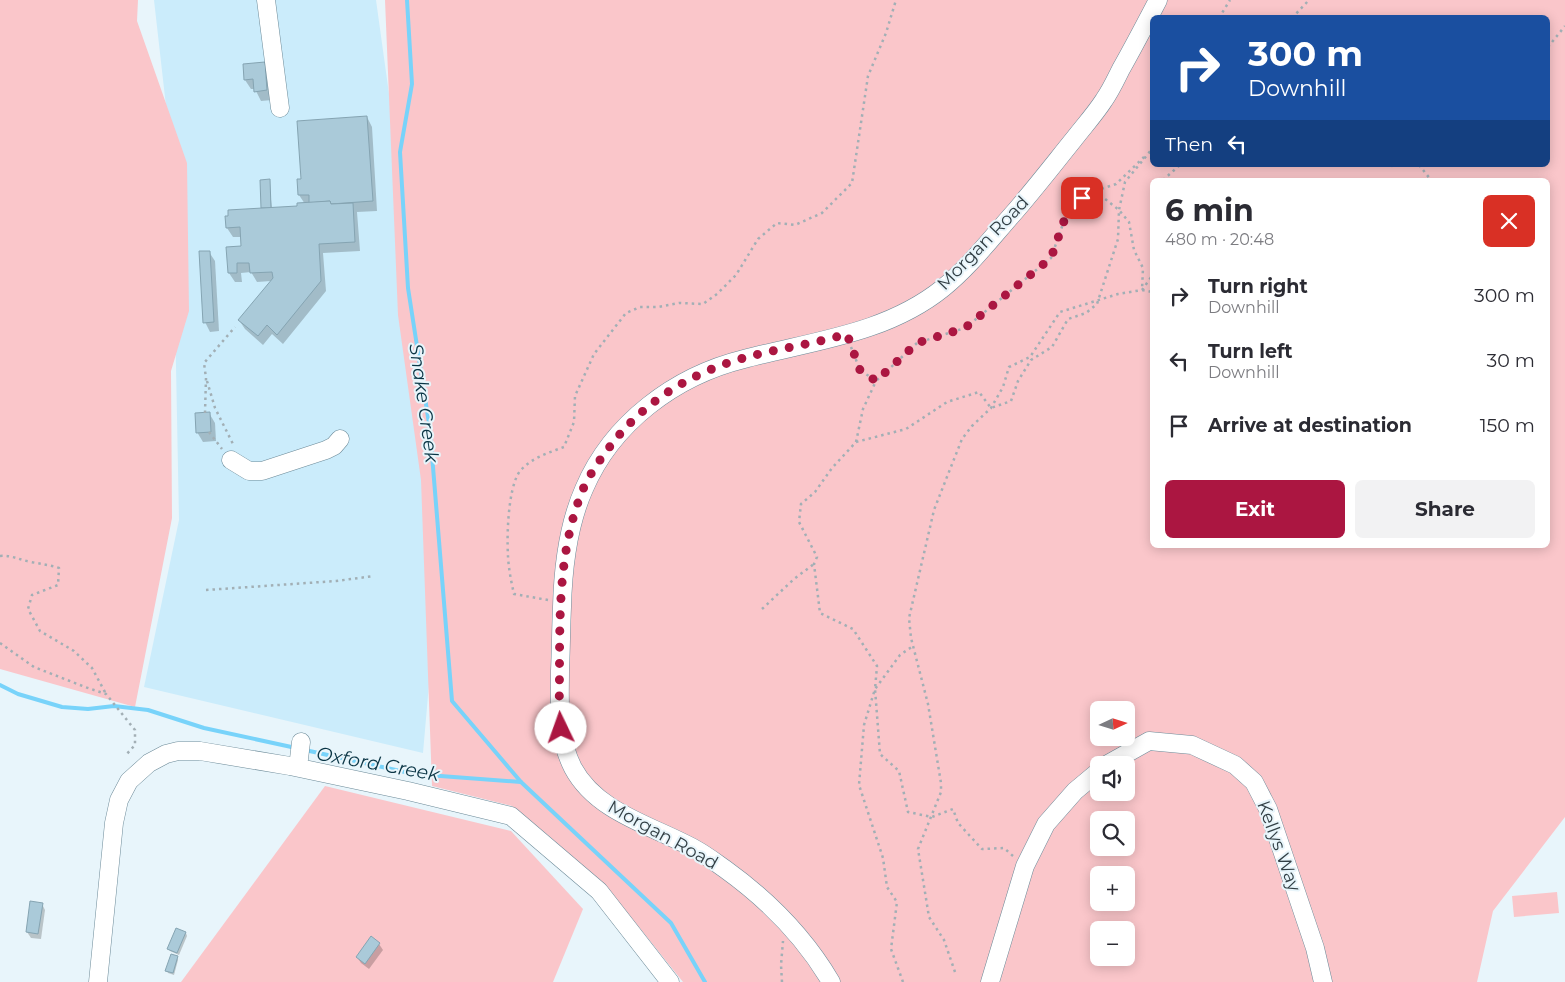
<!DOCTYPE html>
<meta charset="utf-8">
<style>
body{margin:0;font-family:Montserrat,sans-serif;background:#f2f2f3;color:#2b2b33;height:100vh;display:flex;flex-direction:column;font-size:19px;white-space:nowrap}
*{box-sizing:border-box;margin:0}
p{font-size:16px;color:#7c7c81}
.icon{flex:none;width:28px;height:28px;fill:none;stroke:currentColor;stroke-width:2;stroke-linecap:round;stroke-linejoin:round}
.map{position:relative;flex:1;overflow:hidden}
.panel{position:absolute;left:1150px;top:178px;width:400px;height:370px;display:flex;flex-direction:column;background:#fff;border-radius:8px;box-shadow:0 2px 12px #0003}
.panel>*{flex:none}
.top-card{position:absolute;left:1150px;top:15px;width:400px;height:152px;border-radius:8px;box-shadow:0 2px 12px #0003;background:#1a4fa0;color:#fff;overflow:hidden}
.needle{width:32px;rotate:86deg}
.controls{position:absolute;left:1090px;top:701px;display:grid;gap:10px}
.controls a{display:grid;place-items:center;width:45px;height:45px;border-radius:8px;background:#fff;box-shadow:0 2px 12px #0003;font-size:25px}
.pin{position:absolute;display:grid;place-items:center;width:42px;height:42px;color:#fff;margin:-21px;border-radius:10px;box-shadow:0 2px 8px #0006}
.me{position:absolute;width:55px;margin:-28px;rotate:357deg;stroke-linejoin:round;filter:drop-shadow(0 0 4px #0008)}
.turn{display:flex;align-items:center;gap:18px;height:105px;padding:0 15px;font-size:22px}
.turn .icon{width:65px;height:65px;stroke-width:2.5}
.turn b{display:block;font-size:35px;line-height:42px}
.then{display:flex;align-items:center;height:48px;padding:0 15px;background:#0003;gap:10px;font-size:19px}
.round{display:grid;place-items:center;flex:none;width:52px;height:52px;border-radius:8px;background:#f2f2f3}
.head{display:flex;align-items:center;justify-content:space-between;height:85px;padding:0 15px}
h1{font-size:30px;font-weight:700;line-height:38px}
.cta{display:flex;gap:10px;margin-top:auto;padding:10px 15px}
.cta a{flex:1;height:58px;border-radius:8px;background:#ab1641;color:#fff;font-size:20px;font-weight:700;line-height:58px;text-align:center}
.cta a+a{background:#f2f2f3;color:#2b2b33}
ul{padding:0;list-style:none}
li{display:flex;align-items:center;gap:15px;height:65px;padding:0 15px}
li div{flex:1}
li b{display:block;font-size:19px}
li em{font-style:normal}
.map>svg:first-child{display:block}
.built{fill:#cbecfb}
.green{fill:#fac6ca;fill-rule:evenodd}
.shadow{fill:#0003}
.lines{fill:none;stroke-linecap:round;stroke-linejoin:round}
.stream{stroke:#78d3fa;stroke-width:4}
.building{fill:#aacad9;stroke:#85a4b2}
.minor-casing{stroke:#6c8a98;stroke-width:19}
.path{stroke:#a2afb5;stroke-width:2.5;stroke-dasharray:2.5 4;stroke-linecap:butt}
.minor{stroke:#fff;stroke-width:18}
.route{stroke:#ab1641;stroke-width:9;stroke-dasharray:0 16.2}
.labels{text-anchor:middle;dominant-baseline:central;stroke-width:4;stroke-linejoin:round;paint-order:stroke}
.street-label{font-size:18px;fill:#323f45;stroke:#e8f5fb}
.water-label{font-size:19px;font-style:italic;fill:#0a3545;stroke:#e8f5fb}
</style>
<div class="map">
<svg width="1565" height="982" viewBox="0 0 1565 982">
<rect width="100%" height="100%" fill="#e8f5fb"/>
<path class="built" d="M154 0H376L412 260 448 466 423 753 144 687 179 520 172 159Z"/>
<g class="green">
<path d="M0 0H138L137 21 187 163 189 311 171 371 172 518 135 707 0 669Z"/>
<path d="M385 0H1565V817L1493 911 1477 982H683L606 886 550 837 512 806 432 786 421 480 398 315ZM1152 18H1548V165H1152ZM1152 180H1548V545H1152ZM1099 710H1126V738H1099ZM1099 765H1126V792H1099ZM1099 820H1126V848H1099ZM1099 875H1126V902H1099ZM1099 930H1126V958H1099Z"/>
<path d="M325 786 511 831 583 909 553 982H181Z"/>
<path d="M1557 892 1559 913 1514 917 1512 896Z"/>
</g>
<g class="shadow">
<path d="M264 64 270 73 272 100 261 101 255 89H251L245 80Z"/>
<path d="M367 117 372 127 377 211 357 212 360 251 323 253 326 291 283 344 272 334 263 345 245 329 239 320 271 281 257 282 251 272 241 273 242 282H235L229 273 242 247V237H233L227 228 263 209 269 181 272 209 299 207 305 204 299 195 298 180H302Z"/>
<path d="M209 252 215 261 219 331 210 332 205 322Z"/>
<path d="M209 413 215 423 216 441 203 442 197 432Z"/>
<path d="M42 904 45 910 41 939 31 938 27 932Z"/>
<path d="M176 929 186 933 187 936 179 955 170 951 168 949Z"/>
<path d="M379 944 383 950 369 969 361 963 357 957Z"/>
<path d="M177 957 178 960 174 975 168 973 167 971Z"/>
</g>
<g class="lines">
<g class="stream">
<path d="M407 0 412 84 400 152 408 288 430 430 452 701 521 782"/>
<path d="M0 685 18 694 62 707 88 709 114 706 148 710 204 728 296 748"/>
<path d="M305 750 414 774 521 782 671 923 705 982"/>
</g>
</g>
<g class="building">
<path d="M265 62 267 90 254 92 253 79 244 80 243 64Z"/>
<path d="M367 116 373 201 331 204 330 201 309 203V195H298L297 179H301L297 121Z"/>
<path d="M270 179 271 208H261L260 180Z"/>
<path d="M330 201 331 204 353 203 355 242 319 244 321 281 277 335 267 325 258 336 238 320 273 278 272 272 250 273 249 263H237V273H228L226 247 241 246 240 227 226 228 225 216H228V210L297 206V203Z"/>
<path d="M199 251H210L214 322 203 323Z"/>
<path d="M210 412 211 432 196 433 195 413Z"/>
<path d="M30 901 43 903 38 934 26 932Z"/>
<path d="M176 928 186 932 177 953 167 949Z"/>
<path d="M371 936 380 943 365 964 356 957Z"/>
<path d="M171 954 178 956 173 973 165 971Z"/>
</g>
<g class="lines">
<g class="minor-casing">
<g id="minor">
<path d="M266 0 280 108"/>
<path d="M231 460 249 471H262L326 450 334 446 340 439"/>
<path d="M299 759 301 742"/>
<path d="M1106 765 1149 741 1192 745 1235 765 1254 782 1268 809 1315 948 1323 982"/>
<path d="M98 982 114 823 119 800 129 781 149 763 166 754 178 751H200L290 766 408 791 511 816 599 891 670 982"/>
<path d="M831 982C804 936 768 900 725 869 715 862 706 855 695 849 654 826 597 813 573 768 557 737 560 704 560 671 561 649 561 628 562 607 563 567 568 525 584 489 612 423 675 376 744 359 812 341 886 334 943 288 968 268 989 241 1011 216 1033 191 1053 165 1074 139 1084 126 1095 114 1104 100 1111 90 1116 79 1121 69 1134 46 1146 23 1158 0"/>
<path d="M990 982 1025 866 1046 824 1075 791 1099 771"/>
</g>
</g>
<g class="path">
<path d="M1219 18 1230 0"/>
<path d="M1292 18 1309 0"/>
<path d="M1548 47 1565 26"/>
<path d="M1385 165 1391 166 1397 165"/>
<path d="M1419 165 1431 180"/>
<path d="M1163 180 1180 165"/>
<path d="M1095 191 1119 210 1129 222 1134 250 1143 268 1142 290 1152 292"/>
<path d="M851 347 860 370 876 381 917 343 965 328 1051 258 1064 221 1083 198 1095 191 1116 184 1144 157"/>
<path d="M207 381 215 408 233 444"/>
<path d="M205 413 206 378 204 363 235 327"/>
<path d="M209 432 222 449"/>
<path d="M856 442 863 409 876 381"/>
<path d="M0 556C12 555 20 560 31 562 41 564 50 565 59 568L58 585 32 595 28 609 40 631 74 651 92 668 106 694"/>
<path d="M206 590 336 581 374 576"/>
<path d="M548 600 514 594C512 585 510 576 509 567 506 546 507 488 520 471 531 458 548 453 564 447L574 422 575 396 594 354 626 313 640 307H658L679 303 703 304 717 294 736 275 758 239 777 223 795 225 822 213 852 183 868 76 886 33 896 0"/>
<path d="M762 609 794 579 814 564"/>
<path d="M0 643 34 667 85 687 106 694 135 730V745L125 756"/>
<path d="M1013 856 1004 848 982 849 958 823 953 809 932 817 908 812 899 771 880 754 875 689 877 666 853 629 820 613 814 564 817 557 799 522 801 504 815 492 832 468 856 442 906 429 947 402 979 392 991 408 1011 401 1018 381 1031 360 1052 347 1068 319 1086 313 1097 304 1118 239 1119 210 1125 182 1152 149"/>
<path d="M955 972 944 940 929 917 918 849 941 792V783L928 704 911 638 909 618 934 510 943 487 962 439 972 426 991 408 1003 387 1009 367 1030 357 1060 312 1118 294 1142 290 1152 276"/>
<path d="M782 982 781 965 783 941"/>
<path d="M903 982 891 949 897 902 887 887 883 858 859 785 864 725 875 689 900 655 913 646"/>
</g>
<use href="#minor" class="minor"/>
</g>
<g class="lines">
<path class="route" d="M561 728 559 711C561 637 554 557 584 487 592 470 604 454 615 440 641 408 673 385 712 369 754 351 803 347 847 334L860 370 876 381 917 343 965 328 1051 258 1064 221 1082 198"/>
</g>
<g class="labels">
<g class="street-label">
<text transform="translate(983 243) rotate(-46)">Morgan Road</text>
<text transform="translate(663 835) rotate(29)">Morgan Road</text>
<text transform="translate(1279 846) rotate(70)">Kellys Way</text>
</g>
<g class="water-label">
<text transform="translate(424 403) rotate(82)">Snake Creek</text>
<text transform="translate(378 764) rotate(10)">Oxford Creek</text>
</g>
</g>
</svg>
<div class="controls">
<a><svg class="needle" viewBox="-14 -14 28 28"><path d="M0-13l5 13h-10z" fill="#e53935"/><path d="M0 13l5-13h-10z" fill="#7c7c81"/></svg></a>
<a><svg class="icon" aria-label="sound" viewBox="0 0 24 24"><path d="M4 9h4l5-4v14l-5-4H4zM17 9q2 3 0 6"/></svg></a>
<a><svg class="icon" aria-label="search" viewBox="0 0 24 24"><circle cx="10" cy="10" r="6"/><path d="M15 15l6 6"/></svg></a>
<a>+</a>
<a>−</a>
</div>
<div class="pin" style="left:1082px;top:198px;background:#d93025"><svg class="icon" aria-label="arrive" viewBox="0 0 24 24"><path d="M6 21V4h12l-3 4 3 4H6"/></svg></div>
<svg class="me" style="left:561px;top:728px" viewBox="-20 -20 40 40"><circle r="19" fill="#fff"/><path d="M0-13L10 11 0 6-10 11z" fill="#ab1641"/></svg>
<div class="top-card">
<div class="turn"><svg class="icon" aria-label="right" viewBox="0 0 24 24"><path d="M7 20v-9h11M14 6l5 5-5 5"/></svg><div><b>300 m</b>Downhill</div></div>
<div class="then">Then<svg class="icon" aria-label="left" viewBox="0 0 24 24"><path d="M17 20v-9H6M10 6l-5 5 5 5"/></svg></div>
</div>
<section class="panel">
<div class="head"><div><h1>6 min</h1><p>480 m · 20:48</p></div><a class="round" style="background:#d93025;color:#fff"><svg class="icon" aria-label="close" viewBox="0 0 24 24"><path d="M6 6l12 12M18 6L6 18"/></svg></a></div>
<ul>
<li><svg class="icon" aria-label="right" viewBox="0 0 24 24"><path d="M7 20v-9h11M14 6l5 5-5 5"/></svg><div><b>Turn right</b><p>Downhill</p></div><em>300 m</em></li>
<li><svg class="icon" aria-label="left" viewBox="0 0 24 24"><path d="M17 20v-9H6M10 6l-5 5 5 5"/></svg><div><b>Turn left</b><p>Downhill</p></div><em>30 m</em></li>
<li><svg class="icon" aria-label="arrive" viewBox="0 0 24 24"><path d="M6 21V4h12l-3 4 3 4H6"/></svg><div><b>Arrive at destination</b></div><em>150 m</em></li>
</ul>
<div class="cta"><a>Exit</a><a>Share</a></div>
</section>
</div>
